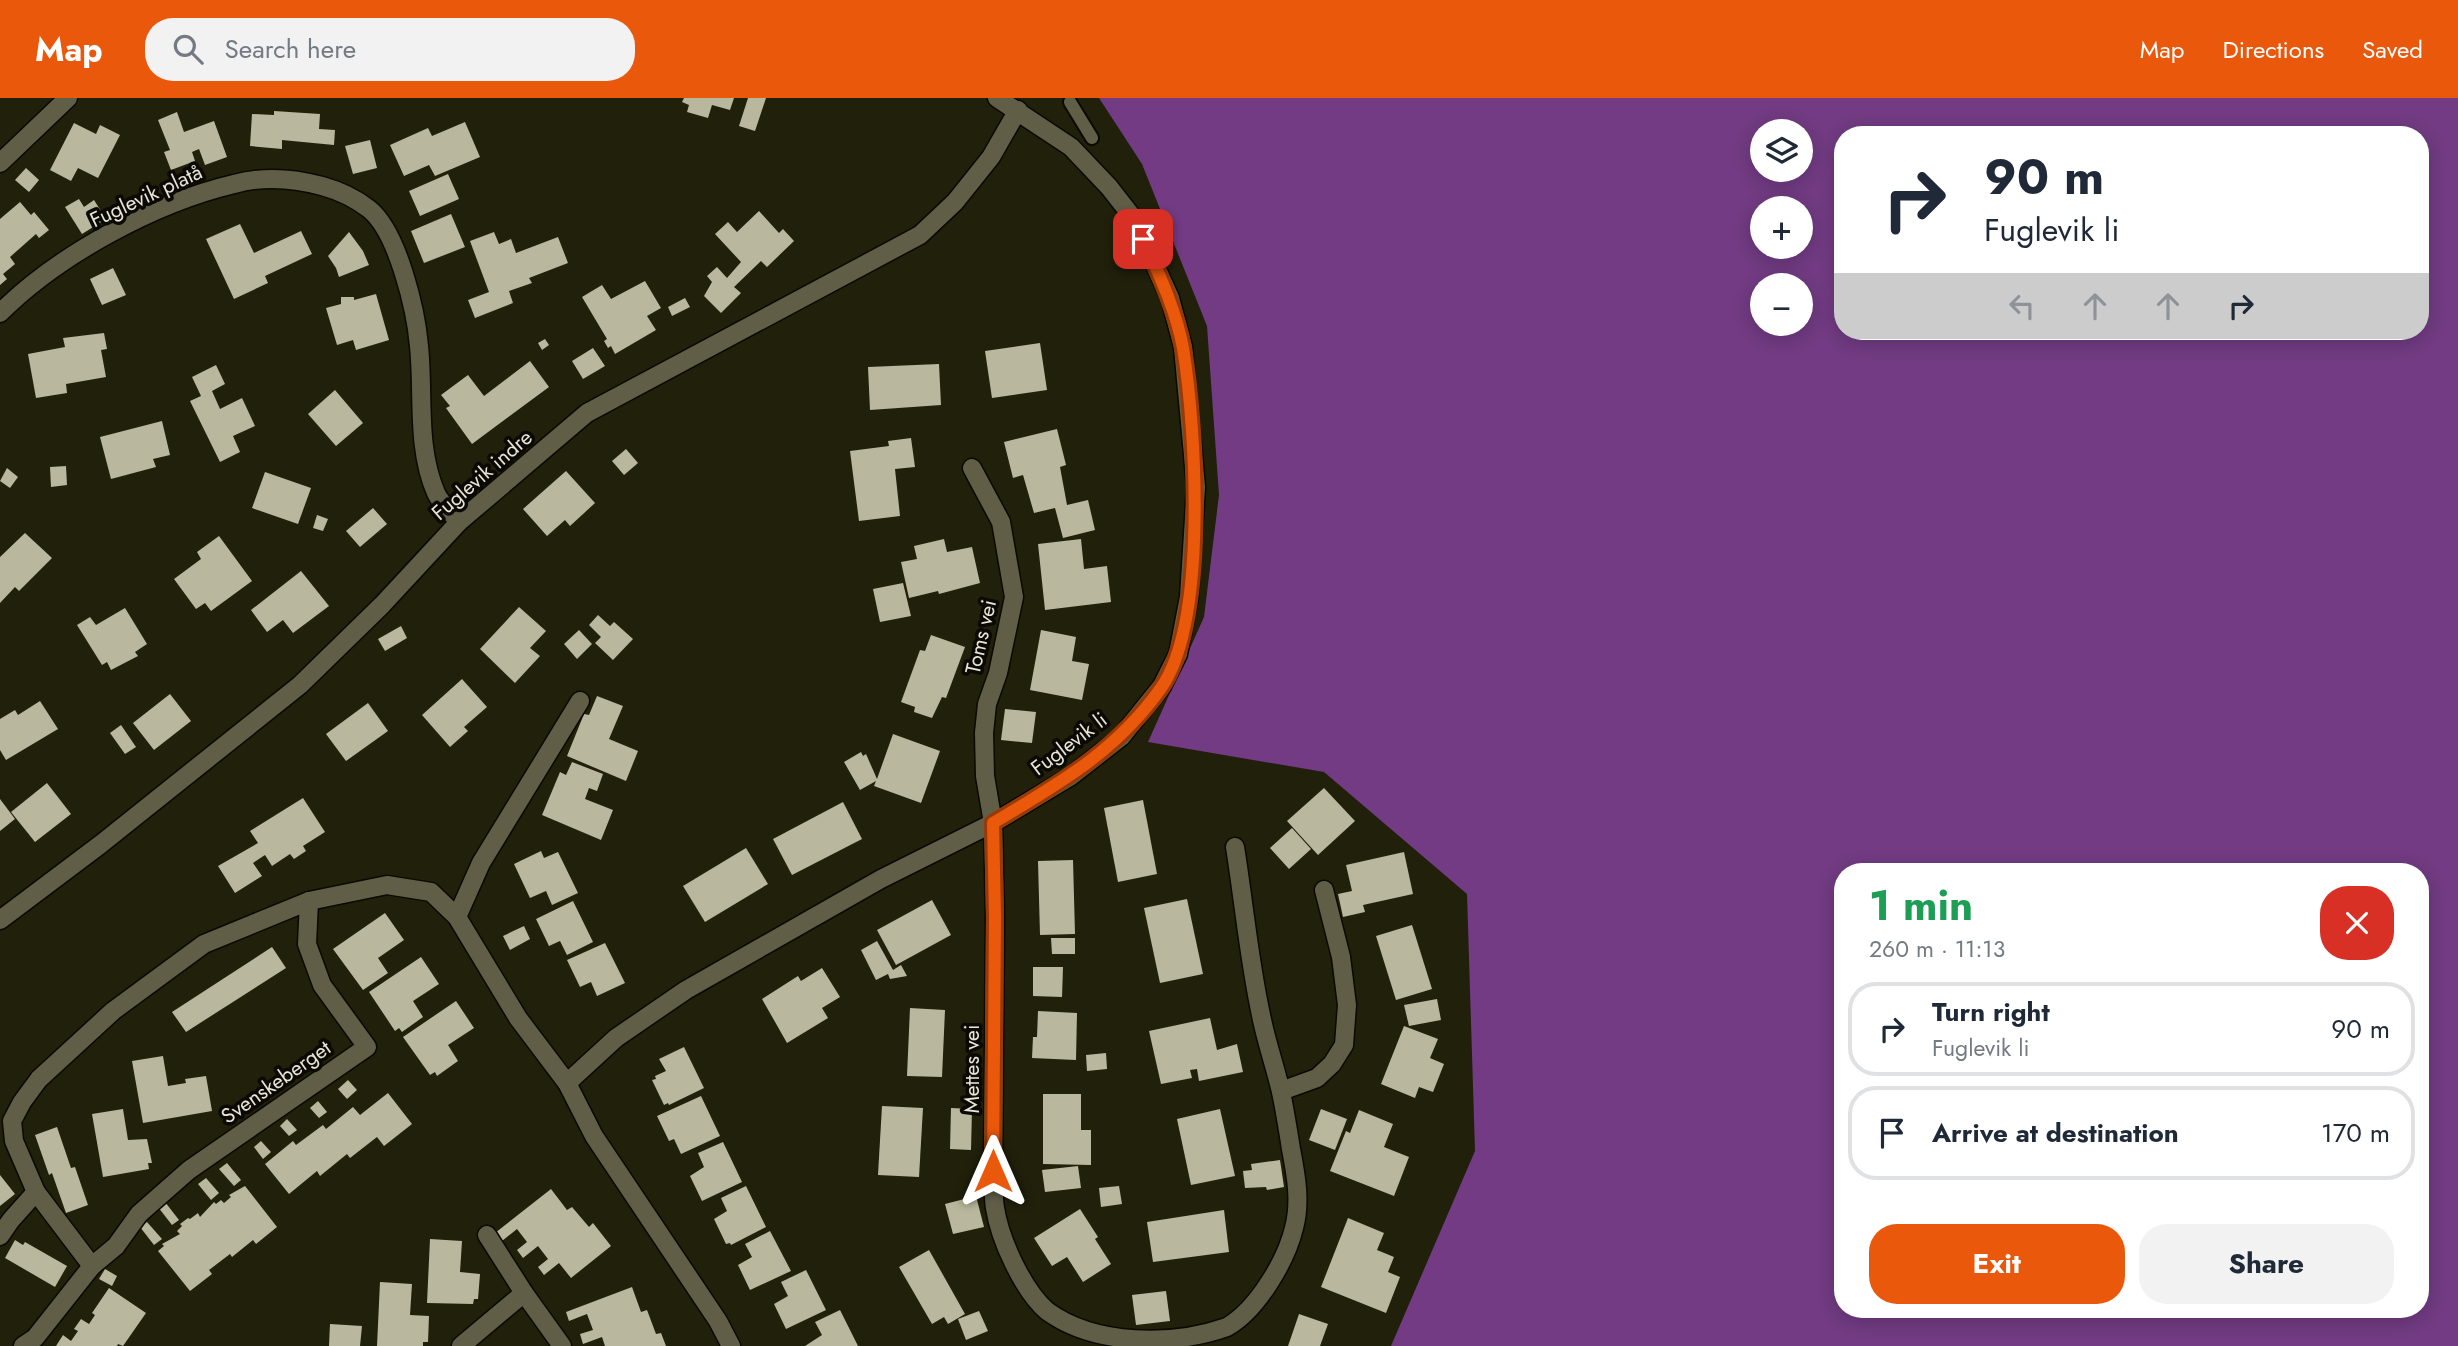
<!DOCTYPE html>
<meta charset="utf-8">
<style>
body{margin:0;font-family:Jost,sans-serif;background:#f2f2f3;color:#1f2937;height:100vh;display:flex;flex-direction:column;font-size:26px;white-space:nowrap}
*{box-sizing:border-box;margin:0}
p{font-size:23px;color:#747a83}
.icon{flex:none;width:38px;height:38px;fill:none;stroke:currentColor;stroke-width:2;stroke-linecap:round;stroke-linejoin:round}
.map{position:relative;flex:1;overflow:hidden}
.panel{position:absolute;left:1834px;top:765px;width:595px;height:455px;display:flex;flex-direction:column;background:#fff;border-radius:28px;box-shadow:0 4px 18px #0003}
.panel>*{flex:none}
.top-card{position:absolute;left:1834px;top:28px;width:595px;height:214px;border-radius:28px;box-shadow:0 4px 18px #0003;background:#fff;color:#1f2937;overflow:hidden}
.controls{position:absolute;left:1750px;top:21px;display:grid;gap:14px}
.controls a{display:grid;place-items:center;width:63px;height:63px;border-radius:50%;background:#fff;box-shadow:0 4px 18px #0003;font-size:35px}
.pin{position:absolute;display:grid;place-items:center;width:60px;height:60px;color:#fff;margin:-30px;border-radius:14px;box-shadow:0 4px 10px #0006}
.me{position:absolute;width:77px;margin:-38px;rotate:0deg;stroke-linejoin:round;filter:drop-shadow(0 0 5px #0008)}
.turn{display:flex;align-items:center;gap:24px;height:147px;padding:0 35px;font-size:32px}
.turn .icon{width:91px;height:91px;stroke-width:2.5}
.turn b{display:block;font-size:49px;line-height:60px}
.lanes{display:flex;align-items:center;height:66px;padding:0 35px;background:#0003;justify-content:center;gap:35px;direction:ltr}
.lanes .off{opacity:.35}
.round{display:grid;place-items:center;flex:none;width:74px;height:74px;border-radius:28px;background:#f2f2f3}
.head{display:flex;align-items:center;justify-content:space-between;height:119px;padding:0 35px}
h1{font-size:42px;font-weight:700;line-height:52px;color:#1e9e55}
.primary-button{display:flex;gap:14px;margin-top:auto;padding:14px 35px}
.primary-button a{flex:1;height:80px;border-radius:28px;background:#ea580c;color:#fff;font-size:28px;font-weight:700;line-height:80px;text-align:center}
.primary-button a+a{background:#f2f2f3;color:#1f2937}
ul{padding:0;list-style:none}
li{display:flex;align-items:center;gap:21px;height:94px;margin:0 14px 10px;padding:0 21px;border:4px solid #e0e1e3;border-radius:28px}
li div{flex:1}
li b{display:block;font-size:26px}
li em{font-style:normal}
header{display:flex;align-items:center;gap:42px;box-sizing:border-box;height:98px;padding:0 35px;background:#ea580c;color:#fff}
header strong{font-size:33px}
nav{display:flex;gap:38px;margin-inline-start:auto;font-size:24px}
.search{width:490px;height:63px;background:#f2f2f3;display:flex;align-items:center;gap:18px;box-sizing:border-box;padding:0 24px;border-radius:28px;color:#747a83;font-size:26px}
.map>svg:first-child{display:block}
.forest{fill:#723b83;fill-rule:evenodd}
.building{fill:#b9b89e}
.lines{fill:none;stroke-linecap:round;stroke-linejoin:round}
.service-casing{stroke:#0b0900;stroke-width:16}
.minor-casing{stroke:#0b0900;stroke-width:21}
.service{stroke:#605e47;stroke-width:12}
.minor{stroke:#605e47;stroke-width:18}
.route-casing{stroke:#983908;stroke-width:18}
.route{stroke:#ea580c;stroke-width:12}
.labels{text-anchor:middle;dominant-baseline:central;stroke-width:7;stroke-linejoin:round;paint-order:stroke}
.street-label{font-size:21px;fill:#e6e5d8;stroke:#0a0903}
</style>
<header>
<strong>Map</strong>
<div class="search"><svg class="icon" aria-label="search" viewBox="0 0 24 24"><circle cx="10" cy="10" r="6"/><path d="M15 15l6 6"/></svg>Search here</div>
<nav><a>Map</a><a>Directions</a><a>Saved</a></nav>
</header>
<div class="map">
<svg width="2458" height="1248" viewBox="0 0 2458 1248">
<rect width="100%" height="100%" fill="#21200b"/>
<path class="forest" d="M1099 0H2458V1248H1391L1475 1053 1467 796 1324 674 1148 644 1204 519 1219 397 1207 228 1142 66ZM1762 33H1801V72H1762ZM1843 37H2420V233H1843ZM1762 110H1801V149H1762ZM1762 187H1801V226H1762ZM1843 774H2420V1211H1843Z"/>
<g class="building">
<path d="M684 0H734L730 12 712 7 708 20 687 14 689 7 682 4Z"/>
<path d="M748 0H766L755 33 739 28Z"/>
<path d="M274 13 320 16 319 31 335 32 334 47 282 42V51L250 48 252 16 274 17Z"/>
<path d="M177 14 184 34 214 23 227 59 205 67 199 51 192 54 195 63 171 72 164 54 170 52 158 22Z"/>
<path d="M465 24 480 59 435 78 429 67 404 78 390 47 428 30 432 38Z"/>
<path d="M74 25 96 36 100 27 120 37 98 80 78 70 71 83 50 72Z"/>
<path d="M370 42 377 70 353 76 345 48Z"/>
<path d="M26 70 39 82 29 94 15 82Z"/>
<path d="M448 76 459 101 420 118 409 93Z"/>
<path d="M79 101 84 109 94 102 106 121 82 136 65 109Z"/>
<path d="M20 104 31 117 34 114 49 132 39 140 36 136 10 159 15 166 3 176 7 181 0 187V121Z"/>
<path d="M759 113 779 135 783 131 794 143 767 169 761 163 734 189 741 195 721 215 704 198 712 184 707 178 717 169 727 180 741 164 715 136 728 124 737 134Z"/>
<path d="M451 116 465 149 424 165 411 133Z"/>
<path d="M240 126 254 155 301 133 312 156 265 178 268 185 234 201 206 141Z"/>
<path d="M349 134 363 153 369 167 339 179 336 170 328 158Z"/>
<path d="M494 134 499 146 511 141 516 155 558 139 568 165 529 180 532 185 509 193 513 205 475 220 468 202 489 194 470 143Z"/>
<path d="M113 170 126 197 102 207 90 181Z"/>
<path d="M645 183 661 210 647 218 656 232 615 256 611 248 608 250 604 243 607 241 582 199 602 187 611 201Z"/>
<path d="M376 196 389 242 356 252 353 242 337 247 326 210 341 206V199H354V202Z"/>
<path d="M685 200 690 209 672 218 668 209Z"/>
<path d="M104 235 107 251 101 252 106 279 66 286 67 295 36 300 28 256 65 249 63 240Z"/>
<path d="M545 241 549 247 542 252 538 245Z"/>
<path d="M1040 245 1047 292 992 300 985 253Z"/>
<path d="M593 250 605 268 583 281 572 263Z"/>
<path d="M530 263 549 289 472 346 446 310 450 308 441 297 468 277 484 298Z"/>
<path d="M939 266 941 307 870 312 868 269Z"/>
<path d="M216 267 225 286 212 293 220 311 242 300 255 328 233 338 240 354 220 364 190 303 201 298 192 279Z"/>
<path d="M335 292 363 325 336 348 308 316Z"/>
<path d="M162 323 170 357 153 361 156 369 111 381 100 339Z"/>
<path d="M1057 331 1066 367 1060 369 1067 407 1088 402 1095 432 1063 440 1055 410 1034 415 1023 377 1013 380 1004 344Z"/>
<path d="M911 340 915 369 895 371 900 418 859 423 850 353 889 348 888 343Z"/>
<path d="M626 351 638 365 624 377 612 363Z"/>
<path d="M66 368 67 387 51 389 50 369Z"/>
<path d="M7 370 18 379 10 390 0 383Z"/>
<path d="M566 373 595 405 570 428 565 422 547 438 523 411Z"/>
<path d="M265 374 311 390 298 426 252 410Z"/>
<path d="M373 410 387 426 360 449 346 433Z"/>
<path d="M317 417 328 421 323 433 313 430Z"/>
<path d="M25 435 52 460 19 493 15 489 0 505V459Z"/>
<path d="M219 438 252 483 211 513 205 505 196 511 174 481 201 461 197 454Z"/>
<path d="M944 441 947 454 972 449 980 485 939 496 938 493 909 500 901 464 917 461 914 448Z"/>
<path d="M1081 441 1084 471 1107 468 1111 504 1045 512 1038 446Z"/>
<path d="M301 473 329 508 293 535 283 522 267 534 251 512Z"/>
<path d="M903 485 911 518 880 524 873 491Z"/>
<path d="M519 509 546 533 530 550 540 558 515 585 480 551Z"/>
<path d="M125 510 147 546 135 554 138 558 111 572 107 564 102 567 77 527 90 519 96 527Z"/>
<path d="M598 517 610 528 614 524 633 541 613 562 595 545 601 539 589 527Z"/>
<path d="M401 528 407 540 385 553 378 541Z"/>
<path d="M579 532 592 546 577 561 564 546Z"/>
<path d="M1041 532 1076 539 1072 563 1089 566 1082 602 1030 592Z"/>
<path d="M931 537 965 549 946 600 942 599 932 620 914 614 915 609 901 604 920 552 925 553Z"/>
<path d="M462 581 487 609 464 629 468 633 450 649 422 617Z"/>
<path d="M170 596 191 623 154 652 133 625Z"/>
<path d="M597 598 623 608 609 641 638 653 626 683 567 658 584 616 589 617Z"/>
<path d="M40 603 58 631 6 662 0 652V621L15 612 18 617Z"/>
<path d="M368 605 388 633 346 663 326 636Z"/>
<path d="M1005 611 1036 614 1032 645 1001 642Z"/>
<path d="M121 627 136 649 125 656 110 635Z"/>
<path d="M893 636 940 653 921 705 874 688 876 683 860 692 844 664 861 654 863 658 866 656 877 681Z"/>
<path d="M572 664 603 676 597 693 589 690 585 701 613 712 601 742 542 717 560 674 566 677Z"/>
<path d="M47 685 71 716 35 744 11 714Z"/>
<path d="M1324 690 1355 723 1318 757 1287 723Z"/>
<path d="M303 700 325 734 303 748 306 753 294 761 290 756 272 768 265 757 253 765 262 778 235 795 218 768 258 745 250 733Z"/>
<path d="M0 701 15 721 0 733Z"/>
<path d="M1143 702 1157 776 1118 784 1104 710Z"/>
<path d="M843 704 862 741 792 777 773 741Z"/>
<path d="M1292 730 1311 751 1289 771 1270 750Z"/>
<path d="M746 750 768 786 705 824 683 788Z"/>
<path d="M541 753 544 760 558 754 578 795 552 807 546 793 530 800 514 766Z"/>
<path d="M1404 754 1413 796 1363 807 1365 814 1343 819 1338 796 1352 793 1346 767Z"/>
<path d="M1073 762 1075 836 1040 837 1038 763Z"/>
<path d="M1187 801 1203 876 1160 885 1144 810Z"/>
<path d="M932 802 951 837 896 867 877 832Z"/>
<path d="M573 803 593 844 567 857 560 843 549 848 536 821Z"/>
<path d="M385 815 404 842 378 860 388 875 363 892 333 851Z"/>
<path d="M1412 827 1432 891 1396 902 1376 838Z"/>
<path d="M524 828 530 841 510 852 503 838Z"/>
<path d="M1051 840H1075V856H1052Z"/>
<path d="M877 843 893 872 901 867 907 878 890 881 888 876 876 882 861 852Z"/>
<path d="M605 845 625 885 597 898 591 884 580 889 567 862Z"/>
<path d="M272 849 286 870 186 934 172 914Z"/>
<path d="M421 859 439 886 413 903 423 919 402 934 399 930 395 933 369 894Z"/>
<path d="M1033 869H1063L1062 899 1033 898Z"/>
<path d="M822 870 840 899 822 910 828 920 787 945 762 901 798 878 801 883Z"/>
<path d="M1437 901 1441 922 1409 928 1404 907Z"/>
<path d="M456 903 474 930 448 947 458 963 437 978 435 974 430 977 403 939Z"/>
<path d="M910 910 945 912 942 979 907 978Z"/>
<path d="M1038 913 1077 915 1076 962 1032 960 1033 939H1037Z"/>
<path d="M1210 920 1217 952 1237 946 1243 974 1199 983 1197 971 1190 972 1192 980 1161 986 1149 933Z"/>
<path d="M1404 928 1438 941 1430 960 1444 966 1433 994 1419 989 1415 1000 1381 986Z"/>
<path d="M684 949 704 990 669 1007 668 1005 664 1007 652 982 656 981 655 978 666 973 659 961Z"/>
<path d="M1106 955 1107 971 1087 973 1086 957Z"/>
<path d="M163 958 168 988 186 985 185 981 206 978 212 1013 143 1025 132 963Z"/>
<path d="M348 982 357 992 347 1001 338 991Z"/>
<path d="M388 995 412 1026 384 1048 377 1039 350 1060 347 1056 320 1078 317 1073 289 1096 265 1066 293 1043 296 1047 323 1027 326 1031 353 1009 360 1017Z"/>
<path d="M1043 996H1081V1032H1091V1067L1043 1066Z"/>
<path d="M701 998 720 1038 681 1056 674 1041 669 1043 657 1018Z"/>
<path d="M318 1003 327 1014 319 1020 310 1010Z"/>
<path d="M882 1008 923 1010 919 1079 878 1077Z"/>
<path d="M951 1010 972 1011 971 1052 950 1051Z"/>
<path d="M123 1011 128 1042 147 1041 152 1065H148L149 1071 103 1079 92 1016Z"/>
<path d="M1220 1011 1235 1078 1191 1087 1177 1021Z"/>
<path d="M1321 1011 1347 1021 1335 1052 1309 1042Z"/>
<path d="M1359 1012 1393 1026 1384 1049 1409 1059 1394 1098 1330 1073 1346 1033 1350 1035Z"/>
<path d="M287 1021 297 1032 289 1038 280 1028Z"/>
<path d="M57 1029 71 1070 75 1069 88 1107 66 1115 52 1075 49 1077 35 1037Z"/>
<path d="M261 1043 271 1054 263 1061 254 1049Z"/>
<path d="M723 1044 742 1084 702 1103 690 1078 704 1069 698 1055Z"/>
<path d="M1280 1062 1284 1089 1267 1092 1266 1089 1245 1090 1243 1073 1252 1072 1251 1066Z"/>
<path d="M227 1065 241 1082 234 1088 219 1071Z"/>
<path d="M1078 1068 1081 1090 1045 1094 1042 1072Z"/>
<path d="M0 1077 15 1096 0 1108Z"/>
<path d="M206 1080 219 1095 211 1102 198 1086Z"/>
<path d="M245 1088 277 1129 256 1146 253 1142 232 1159 230 1156 209 1172 212 1176 190 1193 158 1153 164 1148 162 1146 180 1136 177 1133 182 1128 180 1126 188 1120 190 1121 198 1115 200 1119 214 1104 216 1106 221 1102 224 1105 231 1099 229 1097Z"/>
<path d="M746 1088 766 1129 731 1147 730 1145 726 1146 714 1121 727 1113 721 1100Z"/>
<path d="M1119 1088 1122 1106 1101 1109 1099 1090Z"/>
<path d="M551 1091 567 1112 572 1109 589 1129 593 1125 611 1148 571 1180 559 1165 544 1177 538 1169 548 1161 538 1148 523 1160 517 1152 527 1144 517 1131 502 1143 495 1135Z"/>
<path d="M976 1098 984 1129 953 1136 945 1106Z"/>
<path d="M165 1104 179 1122 172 1127 158 1109Z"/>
<path d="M1080 1111 1098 1139 1095 1141 1111 1166 1083 1184 1067 1159 1052 1168 1034 1140Z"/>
<path d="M1224 1112 1229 1154 1153 1164 1147 1124Z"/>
<path d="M1348 1120 1384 1135 1377 1152 1394 1159 1388 1174 1400 1179 1386 1215 1321 1189Z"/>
<path d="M147 1124 162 1141 154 1147 140 1129Z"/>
<path d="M770 1133 791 1173 750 1192 738 1167 752 1159 745 1146Z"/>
<path d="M430 1141 462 1143 460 1174 480 1176 478 1201H474L473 1206 427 1205Z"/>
<path d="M15 1142 23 1147 25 1144 67 1168 55 1189 5 1160Z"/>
<path d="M929 1152 965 1216 948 1226 944 1219 932 1226 899 1169Z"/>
<path d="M105 1171 117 1178 112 1188 99 1181Z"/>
<path d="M806 1172 826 1212 786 1231 774 1206 788 1198 781 1184Z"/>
<path d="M380 1184 412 1186 410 1217 429 1218 428 1244H423V1248H377Z"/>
<path d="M632 1189 641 1214 647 1212 656 1236 661 1235 666 1248H605L602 1239 583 1246 580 1236 593 1232 587 1216 569 1223 566 1214Z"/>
<path d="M109 1190 146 1215 123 1248 118 1246 117 1248H56L63 1237 71 1243 78 1233 74 1231 81 1221 89 1226 95 1217 92 1215Z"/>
<path d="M1166 1193 1170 1223 1136 1227 1132 1197Z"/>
<path d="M840 1212 858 1248H805L822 1237 815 1224Z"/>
<path d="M979 1213 988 1233 966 1242 958 1221Z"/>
<path d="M1299 1216 1328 1226 1320 1248H1288Z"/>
<path d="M330 1226 362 1228 360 1248H329Z"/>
</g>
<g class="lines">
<g class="service-casing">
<path id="service" d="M1070 4 1092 40"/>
</g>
<g class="minor-casing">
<g id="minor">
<path d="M0 65 68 0"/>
<path d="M0 215C58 157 154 105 234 86 263 78 293 80 322 88 340 93 355 100 369 111 398 134 416 213 419 248 424 297 416 349 436 395 441 406 452 415 459 424"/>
<path d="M972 370 1001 424 1014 499 998 575 987 606 984 635 985 678 993 725 995 819 993 1073C994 1085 993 1098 995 1110 1000 1142 1023 1192 1047 1213 1095 1248 1173 1248 1227 1229 1257 1212 1286 1163 1294 1130 1301 1104 1296 1077 1291 1051 1288 1032 1285 1013 1281 994 1275 968 1266 943 1261 917 1249 862 1244 805 1235 749"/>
<path d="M457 819 481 765 580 603"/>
<path d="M0 822 101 746 300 587 382 507 459 424 587 315 920 137 955 104 991 59 1018 12"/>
<path d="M567 985 616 940 686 892 881 781 993 725 1071 678 1121 639 1162 588 1178 556 1189 499 1196 389 1183 249 1170 200 1134 121 1109 89 1071 49 997 0"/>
<path d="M1281 993 1317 980 1332 966 1344 947 1347 907 1341 859 1324 792"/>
<path d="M487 1137 524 1195"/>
<path d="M0 1138 11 1122 36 1094"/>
<path d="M92 1168 36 1094 14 1043 12 1023 22 1004 39 981 113 913 204 846 309 803 387 787 431 794 457 819 518 920 567 985 594 1038 718 1223 731 1248"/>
<path d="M23 1248 35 1240 92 1168 116 1148 139 1116 189 1072 367 949 322 887 307 846 309 803"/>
<path d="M461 1248 524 1195 562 1248"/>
</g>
</g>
<use href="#service" class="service"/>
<use href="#minor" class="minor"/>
</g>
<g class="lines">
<g class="route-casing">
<path id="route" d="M993 1073 995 819 993 725C1058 686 1116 654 1161 590 1208 523 1196 330 1183 250 1176 212 1159 176 1143 141"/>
</g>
<use href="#route" class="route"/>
</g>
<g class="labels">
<g class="street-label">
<text transform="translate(146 98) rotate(-25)">Fuglevik platå</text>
<text transform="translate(482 377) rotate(-41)">Fuglevik indre</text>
<text transform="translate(981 539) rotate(-77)">Toms vei</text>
<text transform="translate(1069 646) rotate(-37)">Fuglevik li</text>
<text transform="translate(972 971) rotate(-90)">Mettes vei</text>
<text transform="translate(276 984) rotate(-35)">Svenskeberget</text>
</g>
</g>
</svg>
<div class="controls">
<a><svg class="icon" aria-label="layers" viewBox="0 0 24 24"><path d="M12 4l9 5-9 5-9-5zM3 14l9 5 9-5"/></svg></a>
<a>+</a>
<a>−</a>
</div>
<div class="pin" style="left:1143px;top:141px;background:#d93025"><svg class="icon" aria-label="arrive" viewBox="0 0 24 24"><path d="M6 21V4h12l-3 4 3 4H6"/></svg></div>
<svg class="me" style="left:993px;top:1073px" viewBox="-20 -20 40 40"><path d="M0-17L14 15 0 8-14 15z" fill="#ea580c" stroke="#fff" stroke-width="4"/></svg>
<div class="top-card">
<div class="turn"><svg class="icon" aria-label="right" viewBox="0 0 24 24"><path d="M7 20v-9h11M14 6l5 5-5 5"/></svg><div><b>90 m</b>Fuglevik li</div></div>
<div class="lanes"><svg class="icon off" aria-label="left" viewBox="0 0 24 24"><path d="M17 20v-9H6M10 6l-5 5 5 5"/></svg><svg class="icon off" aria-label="ahead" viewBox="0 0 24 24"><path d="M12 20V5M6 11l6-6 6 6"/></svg><svg class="icon off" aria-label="ahead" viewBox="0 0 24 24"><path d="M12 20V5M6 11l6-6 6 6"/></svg><svg class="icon" aria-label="right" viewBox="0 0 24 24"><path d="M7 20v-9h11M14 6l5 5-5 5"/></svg></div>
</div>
<section class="panel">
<div class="head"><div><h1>1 min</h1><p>260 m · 11:13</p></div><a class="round" style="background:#d93025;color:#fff"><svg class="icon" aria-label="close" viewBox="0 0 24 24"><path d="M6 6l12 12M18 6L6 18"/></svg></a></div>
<ul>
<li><svg class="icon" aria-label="right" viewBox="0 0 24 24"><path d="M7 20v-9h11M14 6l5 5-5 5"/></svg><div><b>Turn right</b><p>Fuglevik li</p></div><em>90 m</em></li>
<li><svg class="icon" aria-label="arrive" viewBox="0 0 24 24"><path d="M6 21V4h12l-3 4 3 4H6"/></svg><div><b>Arrive at destination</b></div><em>170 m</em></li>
</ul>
<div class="primary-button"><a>Exit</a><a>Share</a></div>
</section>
</div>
